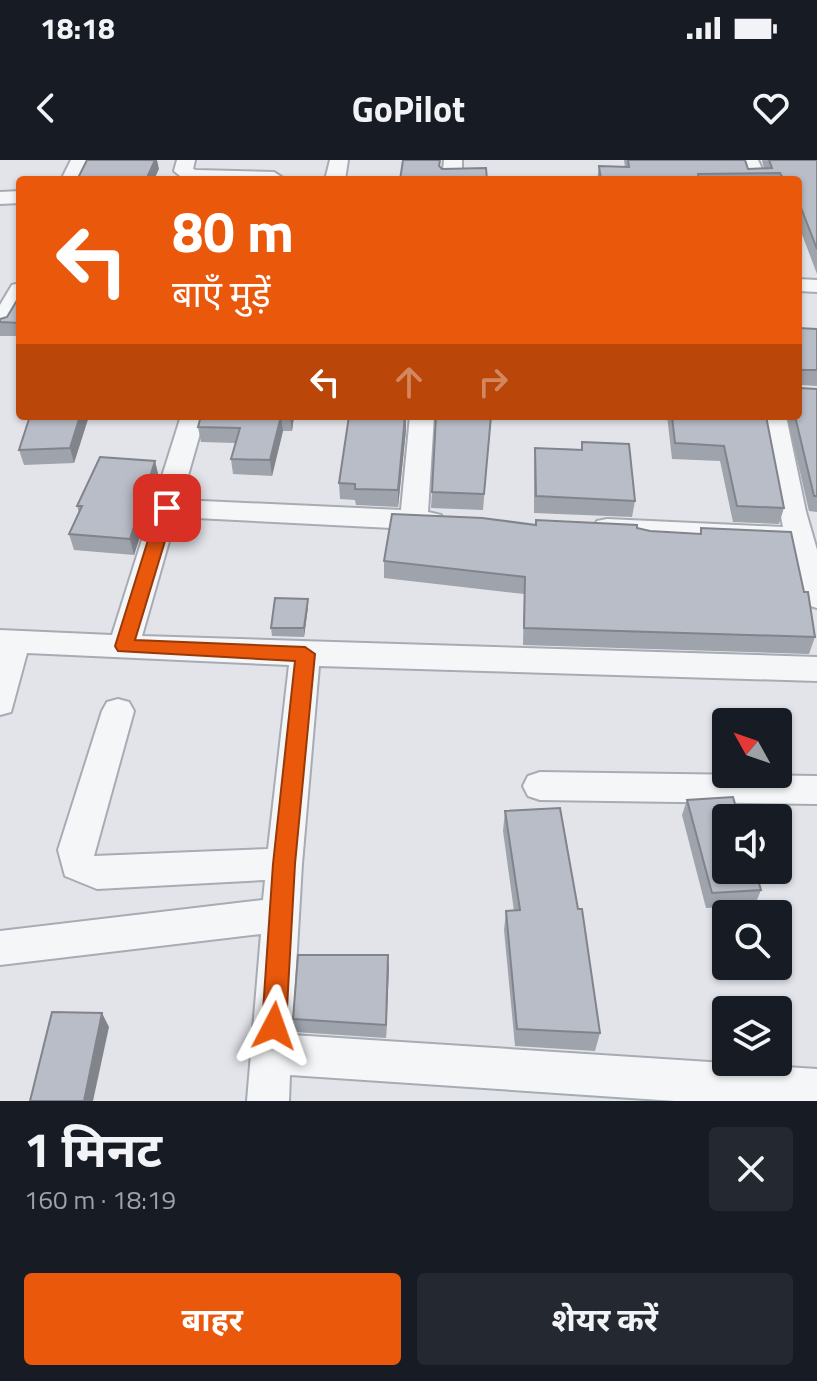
<!DOCTYPE html>
<html lang="hi">
<meta charset="utf-8">
<style>
body{margin:0;font-family:"Titillium Web","Noto Sans Devanagari",sans-serif;background:#242831;color:#f1f3f6;height:100vh;display:flex;flex-direction:column;font-size:30px;white-space:nowrap}
*{box-sizing:border-box;margin:0}
p{font-size:26px;color:#9ea1a6}
.icon{flex:none;width:44px;height:44px;fill:none;stroke:currentColor;stroke-width:2;stroke-linecap:round;stroke-linejoin:round}
.map{position:relative;height:941px;overflow:hidden}
.sheet{display:flex;flex-direction:column;background:#171b24;flex:1}
.sheet>*{flex:none}
.banner{position:absolute;left:16px;top:16px;width:786px;height:244px;border-radius:8px;box-shadow:0 2px 6px #0004;background:#ea580c;color:#fff;overflow:hidden}
.needle{width:52px;rotate:310deg}
.controls{position:absolute;left:712px;top:548px;display:grid;gap:16px}
.controls a{display:grid;place-items:center;width:80px;height:80px;border-radius:8px;background:#171b24;box-shadow:0 2px 6px #0004;font-size:40px}
.pin{position:absolute;display:grid;place-items:center;width:68px;height:68px;color:#fff;margin:-34px;border-radius:16px;box-shadow:0 4px 12px #0006}
.me{position:absolute;width:88px;margin:-44px;rotate:4deg;stroke-linejoin:round;filter:drop-shadow(0 0 6px #0008)}
.turn{display:flex;align-items:center;gap:28px;height:168px;padding:0 24px;font-size:36px}
.turn .icon{width:104px;height:104px;stroke-width:2.5}
.turn b{display:block;font-size:56px;line-height:68px}
.lanes{display:flex;align-items:center;height:76px;padding:0 24px;background:#0003;justify-content:center;gap:40px;direction:ltr}
.lanes .off{opacity:.35}
.round{display:grid;place-items:center;flex:none;width:84px;height:84px;border-radius:8px;background:#242831}
.head{display:flex;align-items:center;justify-content:space-between;height:136px;padding:0 24px}
h1{font-size:48px;font-weight:700;line-height:60px}
.cta{display:flex;gap:16px;margin-top:auto;padding:16px 24px}
.cta a{flex:1;height:92px;border-radius:8px;background:#ea580c;color:#fff;font-size:32px;font-weight:700;line-height:92px;text-align:center}
.cta a+a{background:#242831;color:#f1f3f6}
.status{display:flex;justify-content:space-between;align-items:center;height:56px;padding:0 40px;background:#171b24;direction:ltr}
.status svg{height:22px;fill:currentColor}
header{display:flex;justify-content:space-between;align-items:center;height:104px;padding:0 24px;background:#171b24;font-size:36px;font-weight:700}
.map>svg:first-child{display:block}
.lines{fill:none;stroke-linecap:round;stroke-linejoin:round}
.minor-casing{stroke:#a7abb4;stroke-width:4}
.minor{fill:#f5f6f8;fill-rule:evenodd}
.wall{fill:#9fa3ab}
.shaded-wall{fill:#82848b}
.building{fill:#b9bdc7;stroke:#82848b;stroke-width:2}
.route{fill:#ea580c;stroke:#983908;stroke-width:2}
</style>
<div class="status"><b>18:18</b><svg viewBox="0 0 49 12"><path d="M0 12V9h3v3zM5 12V6h3v6zM10 12V3h3v9zM15 12V0h3v12zM26 1h20v11H26zM47 4h2v5h-2z"/></svg></div>
<header><svg class="icon" aria-label="back" viewBox="0 0 24 24"><path d="M15 5l-7 7 7 7"/></svg>GoPilot<svg class="icon" aria-label="heart" viewBox="0 0 24 24"><path d="M12 20l-8-8c-3-5 5-10 8-4 3-6 11-1 8 4z"/></svg></header>
<div class="map">
<svg width="817" height="941" viewBox="0 0 817 941">
<rect width="100%" height="100%" fill="#e2e4ea"/>
<g class="lines">
<g class="minor-casing">
<g id="minor">
<path d="M71 0H89L81 20H61Z"/>
<path d="M177 0H195L193 9 196 10 274 12 283 18 185 20 174 11Z"/>
<path d="M330 0H348L345 20H325Z"/>
<path d="M444 0H462V20H442Z"/>
<path d="M740 0H758L767 20H747Z"/>
<path d="M20 31V43L0 44V32Z"/>
<path d="M798 119 817 120V132L798 131Z"/>
<path d="M20 123V149L8 169 0 171V145L12 125Z"/>
<path d="M181 256H205L181 340 401 350 410 256H434L428 352 441 355 445 361 441 367 431 370 176 357 142 476 817 497V521L319 506 302 704 292 875 817 909V941H675L290 915 289 941H247L261 774 0 805V771L263 740 265 720 97 729 65 716 58 690 102 551 107 542 118 539 129 542 134 551 94 696 268 689 289 505 27 493 11 552 0 555V470L112 475Z"/>
<path d="M762 256H786L806 352 817 390V448L807 445 802 438 788 386 597 375 593 368 597 361 607 359 783 367Z"/>
<path d="M540 612 817 616V644L540 640 528 636 523 626 528 616Z"/>
</g>
</g>
<use href="#minor" class="minor"/>
</g>
<g class="wall">
<path d="M624 0H745L748 9H764L762 0H817V114L798 64V20H597L599 6 625 7Z"/>
<path d="M20 130V176H0V159L7 157 19 137Z"/>
<path d="M798 168 817 169V226L800 225V228L817 229V352L809 351 787 256H798Z"/>
<path d="M89 256 74 303 24 305 19 290Z"/>
<path d="M201 256H294L292 271H283L272 316 233 314 231 299 236 283 201 282 198 267Z"/>
<path d="M491 256 483 350 431 348 432 332Z"/>
<path d="M667 256H766L784 348 779 364 733 362 720 301 672 299Z"/>
<path d="M406 270 398 347 356 345 355 340 340 339 339 323Z"/>
<path d="M582 282 635 341 632 357 534 353V304L535 288 581 289Z"/>
<path d="M159 317 134 395 74 390 69 374 79 353 77 346Z"/>
<path d="M535 365 637 368 650 371 700 374 701 368 804 432 815 477 809 494 523 485 524 434 384 418V401Z"/>
<path d="M308 439V447L304 477 272 476 271 468Z"/>
<path d="M687 640 761 730 755 745 706 748 682 655Z"/>
<path d="M505 651 600 873 595 891 515 886 504 770 506 751H514L503 671Z"/>
<path d="M388 795 386 878 295 872 293 859Z"/>
</g>
<g class="shaded-wall">
<path d="M155 0H157L159 9 154 20H146Z"/>
<path d="M80 256H89L74 303 70 288Z"/>
<path d="M281 256 283 271 272 316 270 300Z"/>
<path d="M290 256H294L292 271Z"/>
<path d="M406 256V270L398 347V330Z"/>
<path d="M155 301 159 317 134 395 130 379Z"/>
<path d="M308 439V447L304 477V468Z"/>
<path d="M388 795 389 809 386 878V865Z"/>
<path d="M102 853 109 867 93 941H84Z"/>
</g>
<g class="building">
<path d="M87 0H155L146 20H77Z"/>
<path d="M403 0H440L439 6 442 9 486 8 487 20H400Z"/>
<path d="M628 0H745L748 9 772 8 769 0H817V89L798 40V20H784L780 13 698 14 699 20H601L599 6 629 7Z"/>
<path d="M19 130 20 163 0 162V159L7 157 19 137Z"/>
<path d="M798 168 817 169V210H800V228L817 229V336H814L795 256H798Z"/>
<path d="M30 256H80L70 288 19 290Z"/>
<path d="M201 256H281L270 300 231 299 240 268 198 267Z"/>
<path d="M349 256H405L398 330 355 329V324L339 323Z"/>
<path d="M436 256H491L484 334 432 332Z"/>
<path d="M672 256H766L784 348 737 346 724 286 675 283Z"/>
<path d="M582 282 629 284 635 341 536 336 535 288 582 290Z"/>
<path d="M100 297 155 301 130 379 69 374 82 346H77Z"/>
<path d="M392 354 482 358 536 365V360L637 365V368L650 371 701 374V368L791 372 804 432H808L815 477 524 468 525 417 384 401Z"/>
<path d="M275 438 308 439 304 468H271Z"/>
<path d="M733 637 739 658H726V710H755L761 730 712 733 687 640Z"/>
<path d="M560 648 578 749H582L600 873 517 869 506 751 520 750 505 651Z"/>
<path d="M298 795H388L386 865 293 859Z"/>
<path d="M52 852 102 853 84 941H30Z"/>
</g>
<path class="route" d="M167 343 175 348 135 480 305 487 315 494 295 704 286 866 282 874 274 877 265 874 262 866 273 704 295 501 118 491 115 486 158 348Z"/>
</svg>
<div class="controls">
<a><svg class="needle" viewBox="-14 -14 28 28"><path d="M0-13l5 13h-10z" fill="#e53935"/><path d="M0 13l5-13h-10z" fill="#9ea1a6"/></svg></a>
<a><svg class="icon" aria-label="sound" viewBox="0 0 24 24"><path d="M4 9h4l5-4v14l-5-4H4zM17 9q2 3 0 6"/></svg></a>
<a><svg class="icon" aria-label="search" viewBox="0 0 24 24"><circle cx="10" cy="10" r="6"/><path d="M15 15l6 6"/></svg></a>
<a><svg class="icon" aria-label="layers" viewBox="0 0 24 24"><path d="M12 4l9 5-9 5-9-5zM3 14l9 5 9-5"/></svg></a>
</div>
<div class="pin" style="left:167px;top:348px;background:#d93025"><svg class="icon" aria-label="arrive" viewBox="0 0 24 24"><path d="M6 21V4h12l-3 4 3 4H6"/></svg></div>
<svg class="me" style="left:274px;top:866px" viewBox="-20 -20 40 40"><path d="M0-17L14 15 0 8-14 15z" fill="#ea580c" stroke="#fff" stroke-width="4"/></svg>
<div class="banner">
<div class="turn"><svg class="icon" aria-label="left" viewBox="0 0 24 24"><path d="M17 20v-9H6M10 6l-5 5 5 5"/></svg><div><b>80 m</b>बाएँ मुड़ें</div></div>
<div class="lanes"><svg class="icon" aria-label="left" viewBox="0 0 24 24"><path d="M17 20v-9H6M10 6l-5 5 5 5"/></svg><svg class="icon off" aria-label="ahead" viewBox="0 0 24 24"><path d="M12 20V5M6 11l6-6 6 6"/></svg><svg class="icon off" aria-label="right" viewBox="0 0 24 24"><path d="M7 20v-9h11M14 6l5 5-5 5"/></svg></div>
</div>
</div>
<section class="sheet">
<div class="head"><div><h1>1 मिनट</h1><p>160 m · 18:19</p></div><a class="round"><svg class="icon" aria-label="close" viewBox="0 0 24 24"><path d="M6 6l12 12M18 6L6 18"/></svg></a></div>
<div class="cta"><a>बाहर</a><a>शेयर करें</a></div>
</section>
